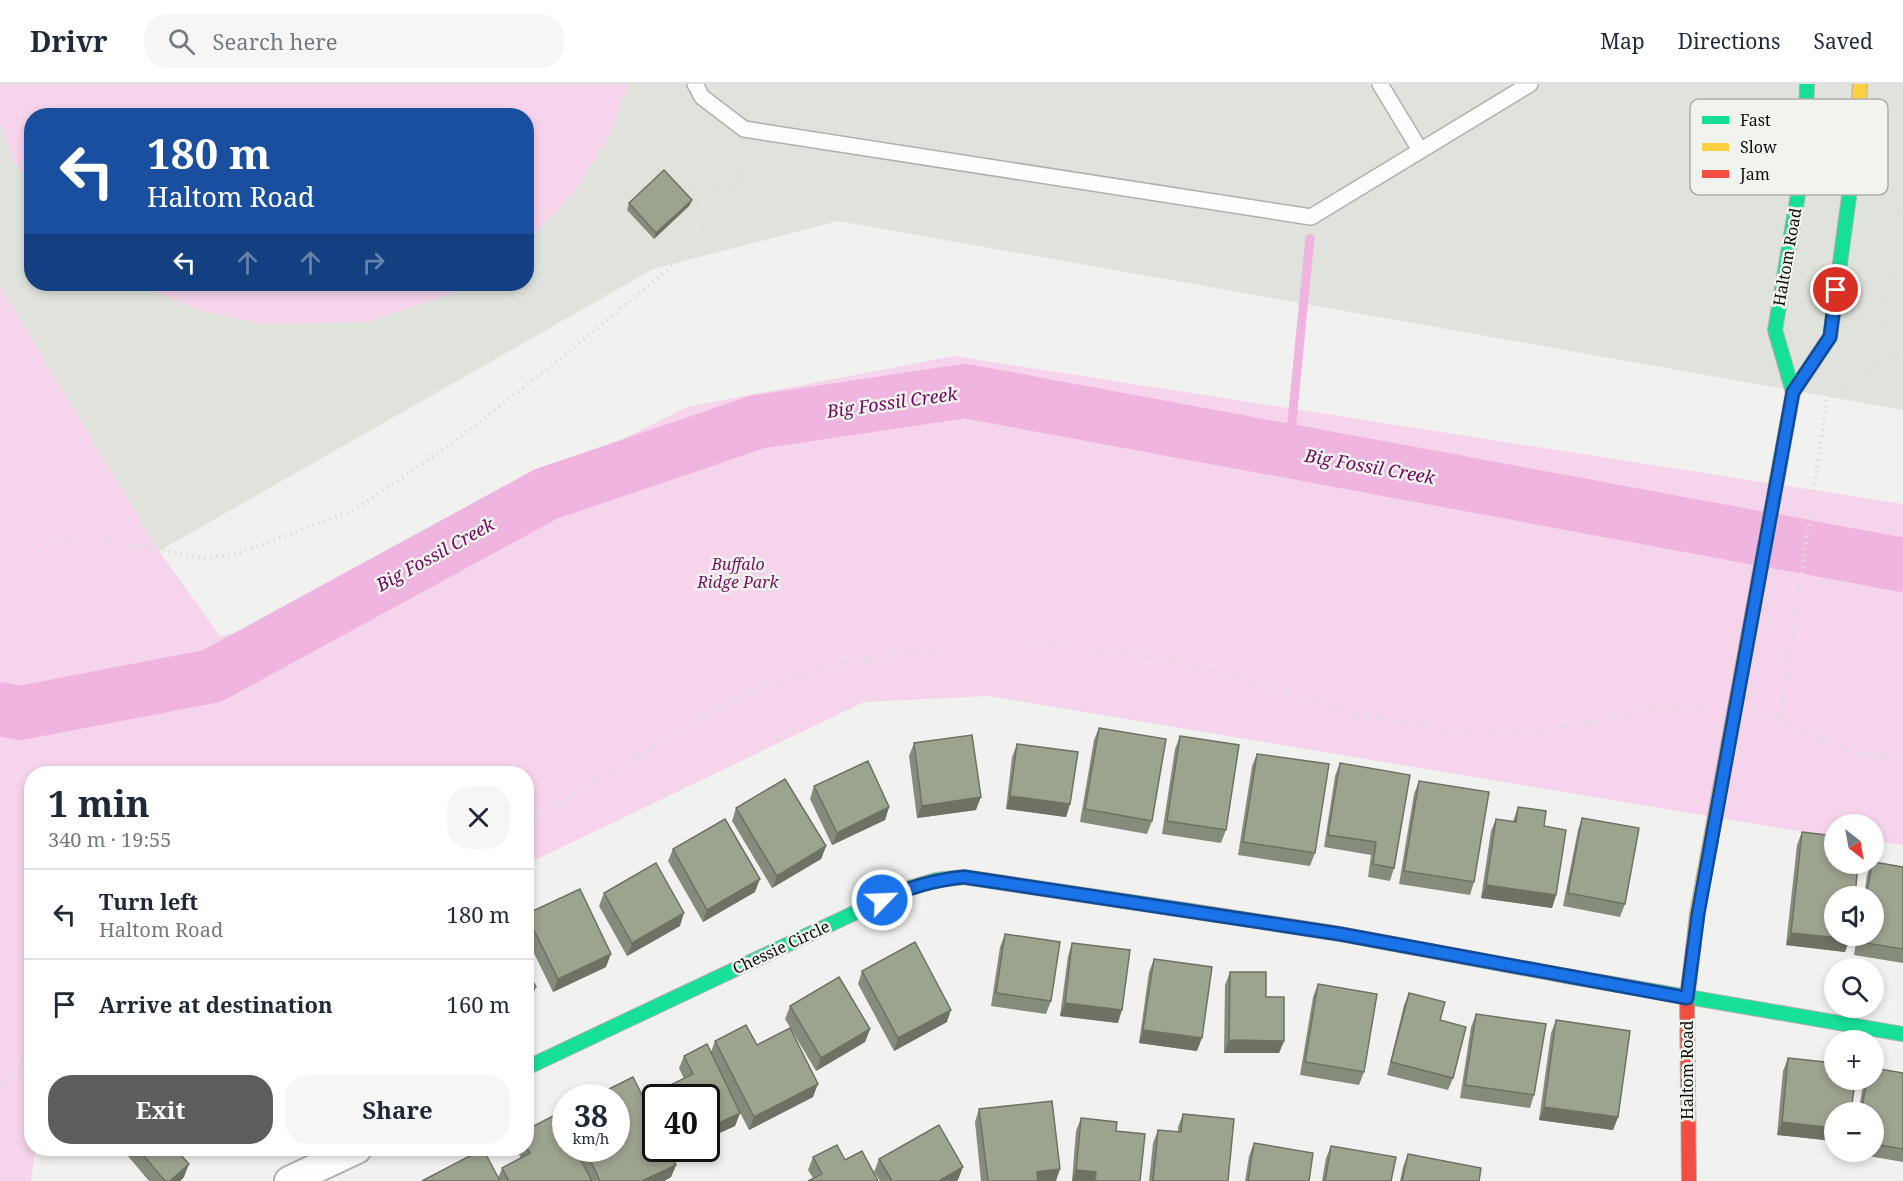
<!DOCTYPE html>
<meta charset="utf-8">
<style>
body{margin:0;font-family:"Noto Serif",serif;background:#f6f6f7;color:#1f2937;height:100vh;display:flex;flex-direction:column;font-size:22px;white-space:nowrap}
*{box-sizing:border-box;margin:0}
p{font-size:20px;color:#747a83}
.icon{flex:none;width:33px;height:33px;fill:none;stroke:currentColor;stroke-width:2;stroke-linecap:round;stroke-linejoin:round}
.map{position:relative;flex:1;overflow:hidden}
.drawer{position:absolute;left:24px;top:682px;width:510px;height:390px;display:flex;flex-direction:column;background:#fff;border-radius:24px;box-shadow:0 3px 9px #0003}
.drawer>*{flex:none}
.banner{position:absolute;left:24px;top:24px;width:510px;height:183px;border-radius:24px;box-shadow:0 3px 9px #0003;background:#1a4fa0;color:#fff;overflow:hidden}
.needle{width:39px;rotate:149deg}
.tools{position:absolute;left:1824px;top:730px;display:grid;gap:12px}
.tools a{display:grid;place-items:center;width:60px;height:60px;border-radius:50%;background:#fff;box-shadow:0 3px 9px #0003;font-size:30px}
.speed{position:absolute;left:552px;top:1000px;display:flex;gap:12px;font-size:30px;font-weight:700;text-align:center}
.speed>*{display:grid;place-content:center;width:78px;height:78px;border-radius:50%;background:#fff;box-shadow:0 3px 9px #0003;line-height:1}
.speed small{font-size:15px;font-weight:400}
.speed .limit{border:3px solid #111;border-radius:9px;background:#fff;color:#111}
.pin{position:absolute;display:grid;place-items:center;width:51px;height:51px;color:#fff;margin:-26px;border:3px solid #fff;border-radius:50%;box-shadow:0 2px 6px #0007}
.me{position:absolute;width:66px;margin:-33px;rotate:66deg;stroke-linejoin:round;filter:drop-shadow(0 0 4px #0008)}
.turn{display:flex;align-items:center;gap:21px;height:126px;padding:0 24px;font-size:27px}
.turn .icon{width:78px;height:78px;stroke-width:2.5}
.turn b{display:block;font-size:42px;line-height:51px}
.lanes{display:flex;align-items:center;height:57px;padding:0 24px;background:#0003;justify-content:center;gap:30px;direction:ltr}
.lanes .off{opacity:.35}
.round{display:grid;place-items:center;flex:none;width:63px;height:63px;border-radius:24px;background:#f6f6f7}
.head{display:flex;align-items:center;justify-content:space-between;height:102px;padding:0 24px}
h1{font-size:36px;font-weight:700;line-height:45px}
.action{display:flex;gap:12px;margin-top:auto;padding:12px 24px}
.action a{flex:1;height:69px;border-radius:24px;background:#5d5e5b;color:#fff;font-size:24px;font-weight:700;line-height:69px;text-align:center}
.action a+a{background:#f6f6f7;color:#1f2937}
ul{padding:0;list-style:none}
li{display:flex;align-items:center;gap:18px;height:90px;padding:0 24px;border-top:2px solid #e0e1e3}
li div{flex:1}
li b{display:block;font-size:22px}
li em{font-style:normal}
header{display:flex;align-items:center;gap:36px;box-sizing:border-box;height:84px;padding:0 30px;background:#fff;border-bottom:2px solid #e0e1e3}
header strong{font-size:28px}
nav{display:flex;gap:33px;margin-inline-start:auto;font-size:21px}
.search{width:420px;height:54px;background:#f6f6f7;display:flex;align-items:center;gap:15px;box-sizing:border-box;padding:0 21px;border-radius:24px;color:#747a83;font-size:22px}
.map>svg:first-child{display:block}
.built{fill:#e0e3dc;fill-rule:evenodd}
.green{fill:#f6d4eb}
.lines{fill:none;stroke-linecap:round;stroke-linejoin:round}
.stream{stroke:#efb4df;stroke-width:9}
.river{stroke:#efb4df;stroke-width:54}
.lane-casing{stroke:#b0b0ae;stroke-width:18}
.street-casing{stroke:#b0b0ae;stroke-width:32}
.fast-casing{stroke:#b0b0ae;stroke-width:16}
.slow-casing{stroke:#b0b0ae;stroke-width:16}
.jam-casing{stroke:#b0b0ae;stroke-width:16}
.path{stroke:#dddedd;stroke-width:4;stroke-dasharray:1.5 4.5;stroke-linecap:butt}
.lane{stroke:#fdfdfd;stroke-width:15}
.street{stroke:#fdfdfd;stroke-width:28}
.fast{stroke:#16e098;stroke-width:14}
.slow{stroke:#ffcf43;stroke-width:14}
.jam{stroke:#f24e42;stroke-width:14}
.wall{fill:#868c7b}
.shaded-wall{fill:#6d7264}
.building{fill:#9ca38f;stroke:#6d7264;stroke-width:1.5}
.route-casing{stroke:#114b97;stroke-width:15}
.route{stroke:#1a73e8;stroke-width:10}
.labels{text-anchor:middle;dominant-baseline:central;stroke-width:5;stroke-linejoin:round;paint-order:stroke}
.street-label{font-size:16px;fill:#0d0e0c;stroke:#f1f3ee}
.park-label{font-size:16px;font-style:italic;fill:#751163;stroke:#f1f3ee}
.water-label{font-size:18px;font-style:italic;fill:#6f075d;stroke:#f1f3ee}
.key{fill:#f1f3ee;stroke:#adaeaa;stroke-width:1.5}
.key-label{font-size:16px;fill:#0d0e0c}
</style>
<header>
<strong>Drivr</strong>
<div class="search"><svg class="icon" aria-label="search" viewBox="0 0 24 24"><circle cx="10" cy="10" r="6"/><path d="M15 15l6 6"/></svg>Search here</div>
<nav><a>Map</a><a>Directions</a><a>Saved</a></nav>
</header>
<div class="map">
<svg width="1903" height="1097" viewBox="0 0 1903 1097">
<rect width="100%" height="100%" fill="#f1f2ef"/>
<path class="built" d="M0 0H1903V326L838 137 653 185 159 467 0 202ZM32 32H526V200H32Z"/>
<g class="green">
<path d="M0 0H627L628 2 608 53 576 106 527 158 526 32H32L31 99 14 78 0 40Z"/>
<path d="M139 200H467L451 210 367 238 260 240 198 226Z"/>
<path d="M0 202 159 467 220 552 236 549 687 323 954 272 1903 420V761L1874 757V741H1834V752L1785 745 989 612 864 618 527 780 526 690H32V1065H35L31 1097H0Z"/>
</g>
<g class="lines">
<path class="stream" d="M1289 367 1310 154"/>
<path class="river" d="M0 625 20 629 212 592 546 410 757 338 965 307 1903 481"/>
<g class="lane-casing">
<g id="lane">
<path d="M695 0 702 13 744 45 1311 133 1530 0"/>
<path d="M1380 0 1420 66"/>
</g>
</g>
<g class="street-casing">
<path id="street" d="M289 1097 357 1065"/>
</g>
<g class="fast-casing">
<g id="fast">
<path d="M1793 308 1775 246 1805 69 1807 0"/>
<path d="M1758 499 1793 308 1830 253 1851 98"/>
<path d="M1566 892 1903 950"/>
<path d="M526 984 903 806 936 796 964 793 1191 827"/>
</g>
</g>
<g class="slow-casing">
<g id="slow">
<path d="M1851 98 1856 64 1860 0"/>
<path d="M1191 827 1340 850 1566 892"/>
<path d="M1693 865 1697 830 1758 499"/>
</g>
</g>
<g class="jam-casing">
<path id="jam" d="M1689 1097 1687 914 1693 865"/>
</g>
<g class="path">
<path d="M684 111C702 99 712 107 731 107L739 98 742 66"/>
<path d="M1893 272 1882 239 1903 113"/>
<path d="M46 461 78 453 94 452 125 462H144L201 474 237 470 354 426 450 361 569 268 694 163C708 144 701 126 691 106"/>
<path d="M1764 630 1781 632 1783 637 1851 667 1903 677"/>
<path d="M1781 632 1827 315 1880 279 1903 267"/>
<path d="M526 739 685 643 763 602 840 580 921 566 1056 562 1163 574 1264 601 1361 631 1457 648 1522 649 1598 638 1650 623H1703"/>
<path d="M0 1007 32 965"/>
</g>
<use href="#lane" class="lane"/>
<use href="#street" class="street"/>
<use href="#fast" class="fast"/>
<use href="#slow" class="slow"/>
<use href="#jam" class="jam"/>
</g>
<g class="wall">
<path d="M692 116 689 122 654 155 627 126 629 119Z"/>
<path d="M1099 644 1152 737 1147 750 1080 738 1094 656Z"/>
<path d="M1180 652 1226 746 1221 759 1162 750 1175 665Z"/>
<path d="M914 659 976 726 917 734 909 672Z"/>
<path d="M1017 660 1070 720 1066 733 1006 725 1012 673Z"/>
<path d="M1257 670 1315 769 1310 782 1238 771 1252 682Z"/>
<path d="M1340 679 1394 784 1390 797 1368 793 1371 771 1324 763 1335 692Z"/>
<path d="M1419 697 1474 798 1470 811 1399 800 1414 710Z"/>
<path d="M814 702 889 723 885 736 832 761 810 715Z"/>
<path d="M1518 723 1544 742 1556 811 1552 824 1481 814 1491 747 1496 735 1513 737Z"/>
<path d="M736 724 826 762 821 775 772 804 732 737Z"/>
<path d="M1582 734 1625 820 1620 833 1563 822 1578 746Z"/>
<path d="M1802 748 1845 868 1786 861 1797 761Z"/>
<path d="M673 765 755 808 703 838 668 777Z"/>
<path d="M1871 780 1903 783V879L1854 871 1857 852H1874V813H1864L1867 791Z"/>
<path d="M604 809 680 842 627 872 599 822Z"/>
<path d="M526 830 606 883 553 908 526 853Z"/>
<path d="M1005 850 1051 917 1046 930 991 922 1000 863Z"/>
<path d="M1072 859 1118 939 1060 932 1068 872Z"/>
<path d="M1154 875 1197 967 1139 959 1149 888Z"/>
<path d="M862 887 947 938 894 967 858 900Z"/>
<path d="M1230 888 1266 913 1284 957 1279 969H1224L1225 901Z"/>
<path d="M1318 900 1364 988 1359 1001 1300 991 1313 913Z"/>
<path d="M1409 909 1440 936 1453 994 1448 1006 1387 991 1404 921Z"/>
<path d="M790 922 870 945 865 958 816 987 785 935Z"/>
<path d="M1476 930 1534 1011 1530 1024 1460 1014 1471 943Z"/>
<path d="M1556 936 1618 1033 1613 1046 1539 1036 1551 949Z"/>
<path d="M715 957 757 961 813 1013 749 1046 728 1005 740 1029 735 1042 706 1055V1014H656V1065H686L671 1072 676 1081 671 1093 664 1097H422L498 1094 502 1084 521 1074 516 1065H526V1046L561 1039 566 1027V1065H616L647 1022 652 1010 684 995 679 984 684 972 711 968Z"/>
<path d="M1788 974 1834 1029V1057L1777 1051 1783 987Z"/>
<path d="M1903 989V1078L1851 1069V1068H1874V1029H1858L1864 996H1874Z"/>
<path d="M979 1025 1056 1097H981L975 1038Z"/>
<path d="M1183 1030 1228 1097H1149L1153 1059 1158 1046 1178 1048V1043Z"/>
<path d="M1081 1034 1116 1047 1140 1097H1072L1076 1047Z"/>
<path d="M1254 1059 1309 1097H1245L1249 1072Z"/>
<path d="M1331 1062 1391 1097H1322L1326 1074Z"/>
<path d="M122 1065H185L179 1069 184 1093 180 1097H149Z"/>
<path d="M1408 1070 1479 1097H1400L1403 1083Z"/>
<path d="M813 1073 845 1076 813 1094 808 1086Z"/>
<path d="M879 1075 958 1096 956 1097H880L874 1088Z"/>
</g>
<g class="shaded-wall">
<path d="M692 116 689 122 654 155 656 149Z"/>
<path d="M1010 712 1070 720 1066 733 1006 725Z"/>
<path d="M981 713 976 726 917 734 922 722Z"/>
<path d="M889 723 885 736 832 761 837 749Z"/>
<path d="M826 762 821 775 772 804 777 792Z"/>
<path d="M760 795 755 808 703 838 707 826Z"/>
<path d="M1486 801 1556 811 1552 824 1481 814Z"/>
<path d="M684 829 680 842 627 872 632 859Z"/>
<path d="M1791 849 1850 855 1845 868 1786 861Z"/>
<path d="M611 870 606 883 553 908 558 895Z"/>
<path d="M536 903 531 915 526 918V908Z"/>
<path d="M1065 919 1122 926 1118 939 1060 932Z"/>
<path d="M951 926 947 938 894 967 898 954Z"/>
<path d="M870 945 865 958 816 987 821 974Z"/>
<path d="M1143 946 1202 954 1197 967 1139 959Z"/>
<path d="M1229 956 1284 957 1279 969H1224Z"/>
<path d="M818 1000 813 1013 749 1046 754 1033Z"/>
<path d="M1544 1023 1618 1033 1613 1046 1539 1036Z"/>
<path d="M740 1029 735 1042 706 1055V1045Z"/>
<path d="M1782 1038 1834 1044V1057L1777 1051Z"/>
<path d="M175 1065H185L170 1077Z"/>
<path d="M674 1065H686L671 1072Z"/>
<path d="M189 1080 184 1093 180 1097H170Z"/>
<path d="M676 1081 671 1093 664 1097H642Z"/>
<path d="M963 1083 958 1096 956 1097H938Z"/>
<path d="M1060 1085 1056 1097H1034L1037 1088Z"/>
<path d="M1076 1086 1096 1088 1093 1097H1072Z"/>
</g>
<g class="building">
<path d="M664 86 692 116 656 149 629 119Z"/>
<path d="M1099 644 1166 655 1152 737 1085 725Z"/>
<path d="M972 651 981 713 922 722 914 659Z"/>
<path d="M1180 652 1239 661 1226 746 1167 737Z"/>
<path d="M1017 660 1078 668 1070 720 1010 712Z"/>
<path d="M1257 670 1329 680 1315 769 1243 758Z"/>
<path d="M868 677 889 723 837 749 814 702Z"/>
<path d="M1340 679 1410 691 1394 784 1373 780 1376 758 1328 751Z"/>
<path d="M785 695 826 762 777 792 736 724Z"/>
<path d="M1419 697 1489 708 1474 798 1404 787Z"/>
<path d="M1518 723 1546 727 1544 742 1566 746 1556 811 1486 801 1496 735 1516 738Z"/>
<path d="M1582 734 1639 744 1625 820 1568 809Z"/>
<path d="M725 735 760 795 707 826 673 765Z"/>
<path d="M1802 748 1834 752V780H1858L1855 813H1834V852H1850V855L1791 849Z"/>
<path d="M1874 778 1903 783V865L1859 858 1860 852H1874V813H1866L1872 780H1874Z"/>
<path d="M656 779 684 829 632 859 604 809Z"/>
<path d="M580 805 611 870 558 895 526 830Z"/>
<path d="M1005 850 1060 858 1051 917 996 909Z"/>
<path d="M915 858 951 926 898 954 862 887Z"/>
<path d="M1072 859 1130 866 1122 926 1065 919Z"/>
<path d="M1154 875 1212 883 1202 954 1143 946Z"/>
<path d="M526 885 536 903 526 908Z"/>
<path d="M1230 888H1266V913H1284V957L1229 956Z"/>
<path d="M839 893 870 945 821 974 790 922Z"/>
<path d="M1318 900 1377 910 1364 988 1305 978Z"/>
<path d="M1409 909 1445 918 1440 936 1466 943 1453 994 1391 978Z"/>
<path d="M1476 930 1546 940 1534 1011 1465 1001Z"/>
<path d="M1556 936 1630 947 1618 1033 1544 1023Z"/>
<path d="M746 941 757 961 790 944 818 1000 754 1033 715 957Z"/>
<path d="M707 960 740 1029 706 1045V1014H656V1018L652 1010 693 990 684 972Z"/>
<path d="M1788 974 1834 979V996H1855L1851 1029H1834V1044L1782 1038Z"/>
<path d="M1874 984 1903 989V1065L1874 1060V1029H1861L1867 996H1874Z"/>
<path d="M633 993 656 1039V1065H668L676 1081 642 1097H600L585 1065H616V1014H591Z"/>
<path d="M1052 1017 1060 1085 1037 1088 1038 1097H988L979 1025Z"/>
<path d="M557 1030 566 1047V1065H575L592 1097H509L502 1084 530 1069 526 1063V1046Z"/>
<path d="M1183 1030 1234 1035 1228 1097H1153L1158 1046 1181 1048Z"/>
<path d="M1081 1034 1117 1038 1116 1047 1145 1050 1140 1097H1095L1096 1088 1076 1086Z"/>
<path d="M939 1041 963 1083 939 1097H892L879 1075Z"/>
<path d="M1254 1059 1313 1069 1309 1097H1248Z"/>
<path d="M837 1061 845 1076 862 1067 878 1097H808L822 1090 813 1073Z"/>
<path d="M1331 1062 1396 1073 1391 1097H1325Z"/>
<path d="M138 1065H175L189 1080 170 1097H165Z"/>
<path d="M483 1065 500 1097H422Z"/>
<path d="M1408 1070 1481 1084 1479 1097H1402Z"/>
</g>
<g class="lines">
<g class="route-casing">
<path id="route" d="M882 816C909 803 934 796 964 793L1340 850 1687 914 1698 830 1793 308 1830 253 1836 206"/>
</g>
<use href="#route" class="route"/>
</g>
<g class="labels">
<g class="street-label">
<text transform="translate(1787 173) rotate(-80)">Haltom Road</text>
<text transform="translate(781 863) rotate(-25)">Chessie Circle</text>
<text transform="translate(1687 986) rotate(-90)">Haltom Road</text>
</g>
<g class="park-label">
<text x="738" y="480">Buffalo<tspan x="738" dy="18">Ridge Park</tspan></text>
</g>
<g class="water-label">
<text transform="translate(892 318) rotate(-8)">Big Fossil Creek</text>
<text transform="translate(1370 382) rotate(10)">Big Fossil Creek</text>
<text transform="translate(435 470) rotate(-29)">Big Fossil Creek</text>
</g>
</g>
<rect x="1690" y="15" width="198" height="96" rx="9" class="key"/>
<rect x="1702" y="32" width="27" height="8" fill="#16e098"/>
<rect x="1702" y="59" width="27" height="8" fill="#ffcf43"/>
<rect x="1702" y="86" width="27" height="8" fill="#f24e42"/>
<g class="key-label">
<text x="1740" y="42">Fast</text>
<text x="1740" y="69">Slow</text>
<text x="1740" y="96">Jam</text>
</g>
</svg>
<div class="tools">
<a><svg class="needle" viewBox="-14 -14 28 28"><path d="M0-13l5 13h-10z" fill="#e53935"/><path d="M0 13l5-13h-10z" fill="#747a83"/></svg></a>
<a><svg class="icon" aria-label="sound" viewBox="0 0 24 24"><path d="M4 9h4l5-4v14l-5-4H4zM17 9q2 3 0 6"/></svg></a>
<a><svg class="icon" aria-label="search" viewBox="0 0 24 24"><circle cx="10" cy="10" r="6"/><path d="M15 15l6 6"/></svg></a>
<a>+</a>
<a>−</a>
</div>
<div class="speed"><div>38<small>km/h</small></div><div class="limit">40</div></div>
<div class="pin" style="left:1836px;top:206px;background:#d93025"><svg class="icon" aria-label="arrive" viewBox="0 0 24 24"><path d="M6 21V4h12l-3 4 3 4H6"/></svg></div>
<svg class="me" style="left:882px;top:816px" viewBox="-20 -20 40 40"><circle r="17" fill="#1a73e8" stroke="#fff" stroke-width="3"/><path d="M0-11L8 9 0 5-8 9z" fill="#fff"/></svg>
<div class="banner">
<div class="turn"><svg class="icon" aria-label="left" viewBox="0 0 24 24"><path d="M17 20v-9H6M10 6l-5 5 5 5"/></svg><div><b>180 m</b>Haltom Road</div></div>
<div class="lanes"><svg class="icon" aria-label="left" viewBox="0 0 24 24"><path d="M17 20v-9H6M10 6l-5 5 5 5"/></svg><svg class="icon off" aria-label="ahead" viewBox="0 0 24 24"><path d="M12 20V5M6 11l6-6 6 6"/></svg><svg class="icon off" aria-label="ahead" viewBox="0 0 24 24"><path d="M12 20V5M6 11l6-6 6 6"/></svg><svg class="icon off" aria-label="right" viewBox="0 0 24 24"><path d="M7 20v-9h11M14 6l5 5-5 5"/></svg></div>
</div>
<section class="drawer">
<div class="head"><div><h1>1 min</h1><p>340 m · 19:55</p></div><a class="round"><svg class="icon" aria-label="close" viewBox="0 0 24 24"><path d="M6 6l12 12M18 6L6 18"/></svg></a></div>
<ul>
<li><svg class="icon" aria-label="left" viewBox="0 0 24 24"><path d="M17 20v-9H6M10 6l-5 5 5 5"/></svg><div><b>Turn left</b><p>Haltom Road</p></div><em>180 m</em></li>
<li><svg class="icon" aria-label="arrive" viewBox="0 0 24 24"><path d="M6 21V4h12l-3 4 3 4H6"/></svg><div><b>Arrive at destination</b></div><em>160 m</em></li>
</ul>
<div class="action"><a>Exit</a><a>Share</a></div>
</section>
</div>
